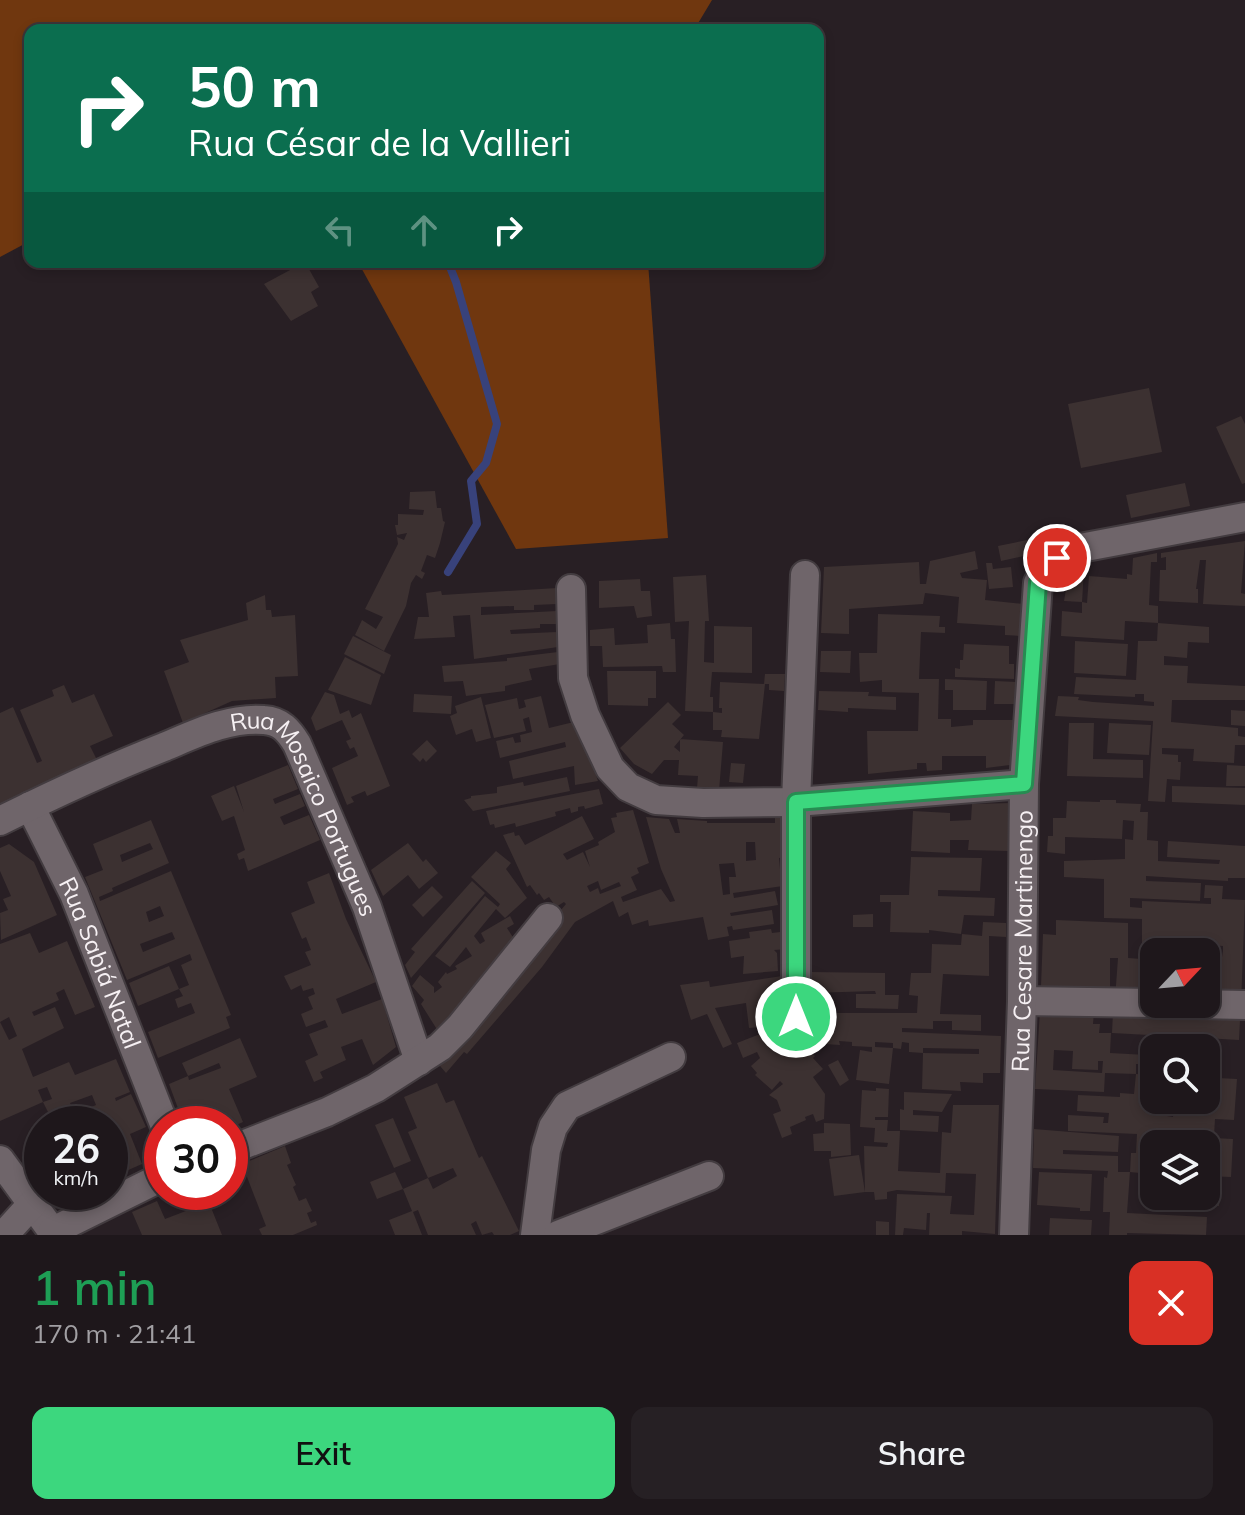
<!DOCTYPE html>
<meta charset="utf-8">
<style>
body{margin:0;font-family:Mulish,sans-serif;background:#262024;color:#f1f3f6;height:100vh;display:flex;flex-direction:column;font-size:30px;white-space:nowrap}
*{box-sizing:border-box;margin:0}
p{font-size:26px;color:#a19fa3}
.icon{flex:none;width:44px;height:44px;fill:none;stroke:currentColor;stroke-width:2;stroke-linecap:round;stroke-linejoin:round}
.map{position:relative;height:1235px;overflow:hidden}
.drawer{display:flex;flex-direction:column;background:#1e171b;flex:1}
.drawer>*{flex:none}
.top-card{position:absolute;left:24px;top:24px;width:800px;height:244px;border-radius:16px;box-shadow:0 4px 12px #0003,0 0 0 2px #3c363a;background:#0b6e4f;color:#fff;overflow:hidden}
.needle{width:52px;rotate:64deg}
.buttons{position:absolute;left:1140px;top:938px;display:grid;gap:16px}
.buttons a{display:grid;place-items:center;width:80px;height:80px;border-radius:16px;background:#1e171b;box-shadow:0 4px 12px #0003,0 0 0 2px #3c363a;font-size:40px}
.speed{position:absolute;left:24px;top:1106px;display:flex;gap:16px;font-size:40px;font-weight:700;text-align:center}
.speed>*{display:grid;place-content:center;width:104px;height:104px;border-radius:50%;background:#1e171b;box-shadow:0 4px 12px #0003,0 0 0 2px #3c363a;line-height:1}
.speed small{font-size:20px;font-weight:400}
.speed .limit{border:12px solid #d22;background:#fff;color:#111}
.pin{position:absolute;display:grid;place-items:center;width:68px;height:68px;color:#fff;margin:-34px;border:4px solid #fff;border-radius:50%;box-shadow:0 2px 8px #0007}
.me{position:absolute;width:88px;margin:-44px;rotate:0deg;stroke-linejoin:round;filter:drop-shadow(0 0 6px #0008)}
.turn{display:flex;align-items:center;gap:28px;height:168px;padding:0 32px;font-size:36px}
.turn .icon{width:104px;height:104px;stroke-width:2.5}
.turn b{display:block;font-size:56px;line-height:68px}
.lanes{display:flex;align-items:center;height:76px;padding:0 32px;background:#0003;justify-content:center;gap:40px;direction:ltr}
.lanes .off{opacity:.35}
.round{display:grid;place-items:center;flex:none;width:84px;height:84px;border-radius:16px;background:#262024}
.overview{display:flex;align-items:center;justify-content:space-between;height:136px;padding:0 32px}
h1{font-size:48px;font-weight:600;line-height:60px;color:#1e9e55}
.cta{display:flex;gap:16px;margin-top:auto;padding:16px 32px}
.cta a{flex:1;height:92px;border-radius:16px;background:#3cd77e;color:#111;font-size:32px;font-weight:600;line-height:92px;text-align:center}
.cta a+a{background:#262024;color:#f1f3f6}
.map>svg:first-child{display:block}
.forest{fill:#70370f}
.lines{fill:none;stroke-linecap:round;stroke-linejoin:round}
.stream{stroke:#38427b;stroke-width:8}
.building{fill:#3c3131;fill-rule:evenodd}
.minor-casing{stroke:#433c40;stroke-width:32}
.minor{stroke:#6f656a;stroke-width:28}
.route-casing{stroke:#278c52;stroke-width:20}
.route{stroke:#3cd77e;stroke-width:14}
.labels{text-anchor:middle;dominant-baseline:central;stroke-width:7;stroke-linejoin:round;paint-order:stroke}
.street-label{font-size:24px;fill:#f6f0f3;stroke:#0e0b0d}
</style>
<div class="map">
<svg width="1245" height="1235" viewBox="0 0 1245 1235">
<rect width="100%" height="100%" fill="#281f24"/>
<g class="forest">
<path d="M0 0H712L694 30H30V241L0 257Z"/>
<path d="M358 262H648L668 538 516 549Z"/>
</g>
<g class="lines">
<path class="stream" d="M448 262 456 282 497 424 486 463 471 481 477 524 448 572"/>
</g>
<g class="building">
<path d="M305 262 319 287 311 292 318 306 291 321 264 284Z"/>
<path d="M1149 388 1162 452 1081 468 1068 404Z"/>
<path d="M1241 416 1245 424V483L1242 484 1216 427Z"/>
<path d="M1185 483 1190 506 1131 518 1126 495Z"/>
<path d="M435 491 437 508H441L443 521 445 522 440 543 435 558 427 555 421 571 425 573 422 579 416 575 411 583 406 606 384 651 355 635 362 620 376 629 383 617 365 609 398 544 397 537 404 540 407 533 397 535 395 525H398V514L423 515 424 510 409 509 410 492Z"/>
<path d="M1037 538 1033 554 1001 561 998 546Z"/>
<path d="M1245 541 1241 593 1245 594V606L1203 604 1206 560H1200L1196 589H1198V603L1159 601 1160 570H1166V557L1161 558V553Z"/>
<path d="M975 551 978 569 960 573 962 578 987 580 985 600 1024 604 1020 636 1005 635V626L957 623 959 597 925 593 923 604 849 609V634L821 633 824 567 919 562 920 584H926L930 561Z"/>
<path d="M1157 553V562H1151L1149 605 1158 606V623L1209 627V643L1188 642 1187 658 1164 656V665L1188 666 1187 683 1245 686V700H1172L1171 722 1238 728V736L1245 737V745H1235L1234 763 1193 761 1194 749 1162 748V754L1178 755V762H1181L1180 780 1167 779 1165 802 1148 801 1153 721 1055 716 1058 696 1079 697 1078 700 1093 702 1154 706V702L1144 701V694H1135V697L1074 694 1076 677 1136 680 1138 641H1157L1158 623 1125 621 1124 640 1061 636 1062 611 1082 613V602L1087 603 1089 576 1127 579V574L1132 575 1133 558Z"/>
<path d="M986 563H992L993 569 1011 567 1013 587 989 589Z"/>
<path d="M1084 569 1082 602 1064 601 1068 578Z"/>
<path d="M706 575 709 621H705L704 662 714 663V626L752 627V673L712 672 710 697H713V712L685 711 689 621 675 622 673 577Z"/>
<path d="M640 579 641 591H650L652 616 637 618 634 606 599 608V581Z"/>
<path d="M557 588V604L534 605V610H514V606L481 607V615L557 611V624H540V628L510 630 511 634 557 632 558 647 474 659 470 615 453 616 455 637 414 639 418 617H429L426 593 441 591 442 595Z"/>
<path d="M265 595 266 610H271L272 617 295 615 298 676 275 677 276 698 232 701 183 723 164 671 189 662 180 640 248 620 246 603Z"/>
<path d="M878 614 940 616 939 627H945V633L921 632 919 679H939L938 719H951V727L973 725V720H1015L1013 759 1010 765 986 768V756H942V770L927 771 926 763H917V769L868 774 867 731H918L919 693 882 692V680L860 682 859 653H877Z"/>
<path d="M670 623 671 639H675L676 672H663L662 666 603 667 602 646H590V630L614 628 615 645 648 643 647 625Z"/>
<path d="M353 636 391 655 384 674 344 654Z"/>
<path d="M1075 641 1128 644 1126 676 1074 673Z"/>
<path d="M964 644 1009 646V664H1014V679L955 677V668L960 669V660H963Z"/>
<path d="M821 651H851L850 673 820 672Z"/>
<path d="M558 652 560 664 529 669 532 680 505 686V691L466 696 463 681 444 682 442 666 507 661V658Z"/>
<path d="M345 657 381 675 371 705 328 690Z"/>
<path d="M607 671H656V698H648V706L608 705Z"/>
<path d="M765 674H785L784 691 769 690V684H764Z"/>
<path d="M945 679 987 681 986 710H953V690H945Z"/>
<path d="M995 681 1017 682 1016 704H994Z"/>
<path d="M720 682 765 684 759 739 721 737 722 730H713V712L722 713V708H719Z"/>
<path d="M64 685 72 703 94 694 113 736 90 746 98 762 0 805V713L13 707 37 763 42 761 20 710 54 696 52 690Z"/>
<path d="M819 691 869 692 868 696 896 697V710L848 708V712L818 710Z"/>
<path d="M325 692 334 695 340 714 349 710 352 718 361 713 390 786 367 796 365 791 351 797 354 802 347 805 332 768 358 756 354 747 350 749 346 741 351 739 342 720 316 731 311 718Z"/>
<path d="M414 694 452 696 451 714 413 712Z"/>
<path d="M541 696 549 728 578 721 598 781 575 785 574 766 513 779 509 761 566 747 565 742 500 758 496 741 513 737 515 743 521 742 520 735 532 732 529 717 523 719 526 731 494 738 485 705 517 698 519 709 526 707 524 700Z"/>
<path d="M481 697 491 738 476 742 472 729 456 735 450 716 457 713 455 706Z"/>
<path d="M668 702 681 715 672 724 684 735 674 747 680 752V739L723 742 719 791 697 788 698 776 678 775 679 760H664L652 774 634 764 620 748Z"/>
<path d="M1231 710 1245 711V726L1231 725Z"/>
<path d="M1069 723H1094L1093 759 1143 760V778L1067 776Z"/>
<path d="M1109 723 1151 725 1149 755 1107 753Z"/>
<path d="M427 740 437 751 426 762 423 758 420 762 412 754Z"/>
<path d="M731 763 745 764 743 783 729 782Z"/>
<path d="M288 765 298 789 273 799 275 804 300 794 305 806 280 817 284 825 309 815 320 840 248 871 244 858 239 860 237 854 245 850 234 816 222 821 211 796 234 786 244 812 236 786Z"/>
<path d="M1227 765 1245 766V786H1226Z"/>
<path d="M567 777 570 791 473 811 464 800 471 798V796L497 793V787L523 782 524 786Z"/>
<path d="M1172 786 1245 788V805L1172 802Z"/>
<path d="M599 789 603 804 585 809 584 806 578 807V811L571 813 570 808 555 812 556 816 516 827 515 823 495 828 494 824 490 825 486 811Z"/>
<path d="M1100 800H1116V803L1141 804 1140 812H1148L1147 840 1158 841V861L1219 864 1220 860 1167 857 1168 841 1245 846V878H1228V881L1146 876V881L1201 883 1200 901 1130 898V907L1142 908V901L1211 904V898H1204L1205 885 1223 886 1222 899 1245 900 1241 1004 1206 1003V951L1213 952 1212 963H1221L1223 951V946L1208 945V942L1162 940 1161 952H1154V1001L1115 999 1118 958H1110V993L1041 986 1043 934 1056 935V920L1128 923V958L1142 959V919L1104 918V879L1064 877V861L1125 859V839L1133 840 1134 821 1123 820 1122 839 1065 837V854L1047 852 1048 836H1053V818H1066L1067 801 1100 802Z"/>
<path d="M1011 803 1009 851 968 850 969 840H950V853L911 851 913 811 950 813V821L971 820 972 804Z"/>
<path d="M633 810 649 863 637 868 639 873 631 877 637 890 621 897 623 902 661 889 670 902 675 901 661 869 646 817 669 819 675 833H680L677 819 707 821V823H775V818L786 817 788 857 779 858 780 869H788L790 885 733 893 734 898 775 891 778 905 730 913 731 916 772 910 774 924 733 930 732 926 727 927 729 936 708 940 703 917 649 926 648 920 632 925 628 912 619 917 613 901 575 922 542 967 467 1054 464 1052 446 1073 435 1060 566 904 564 902 556 907 549 897 544 900 539 893 537 895 530 885 527 887 503 835 514 832 515 836 519 835 525 845 582 816 594 839 563 854 567 860 583 852 590 867 585 851 599 845 598 842 615 832 611 818 617 817 616 813ZM746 842H755L756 860 746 861ZM734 863 736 877H729L730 894 723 895 719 864ZM598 881 601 890 619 882 621 886 600 894 598 888 590 892 587 886Z"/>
<path d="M151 820 169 863 112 888 113 891 99 897 100 901 171 871 231 1015 226 1017 230 1028 158 1058 148 1032 195 1013 191 1003 178 1008 175 999 183 996 179 989 189 985 181 965 192 960 190 954 127 980 85 877 103 870 93 844ZM150 843 153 849 122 862 120 855ZM160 906 164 916 149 922 146 912ZM172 932 175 939 143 952 140 944Z"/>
<path d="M408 843 423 862 426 859 438 873 419 889 408 875 383 896 371 870Z"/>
<path d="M9 844 34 862 57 915 1 940 0 913 8 910 3 899 11 896 0 871V848Z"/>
<path d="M496 851 511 863 506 869 527 898 505 918 496 909 474 936 480 944 485 941 481 933 510 916 514 924 507 928 514 939 443 1039 421 1004 424 1000 412 986 420 975 434 987V993L442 987 438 982 446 972 447 974 457 969 455 966 472 956 466 947 450 967 435 956 485 896 498 907 500 904 471 877Z"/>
<path d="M911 857 982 858 980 891 938 890V896L995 898 994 916 964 915 961 934 929 930V933L890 932 891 902H880V895H909Z"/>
<path d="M329 873 346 919 376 982 336 999 342 1014 382 999 396 1047 373 1065 362 1039 341 1047 346 1060 320 1072 323 1078 314 1082 305 1061 318 1055 309 1034 328 1027 325 1020 306 1027 301 1014 313 1009 308 997 315 994 313 988 303 991 301 985 291 990 284 976 311 965 305 952 311 950 306 937 302 939 291 913 315 903 307 882Z"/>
<path d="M472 881 485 893 411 978 405 965 415 952 411 949Z"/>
<path d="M432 886 443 897 423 917 412 905Z"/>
<path d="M873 914V927H853V915Z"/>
<path d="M983 922 1006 923V937L989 936V976L943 974 940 1014 981 1015V1031L952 1030V1021H933V1029L902 1028V1032L1001 1036 1000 1073H983V1083L960 1082 961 1091 922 1089 923 1053 979 1054V1049L923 1048V1053L909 1052V1043L902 1042 901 1049 893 1048V1043L875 1042V1047L893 1048 889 1084 856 1080 860 1050 872 1052V1047L852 1046V1042L839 1041 840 1045 824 1044V1031H817L815 1013H917L918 996 909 995 911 973H931L932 944 961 945 962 934 982 936Z"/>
<path d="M771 929 772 933 788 931V949L774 950 777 953 778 971 743 974 744 956 731 958 729 941 750 938 749 932Z"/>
<path d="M30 933 39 953 67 941 95 1007 75 1015 64 989 56 993 59 1000 32 1012 34 1016 55 1007 64 1028 22 1049 33 1077 69 1062 75 1075 116 1059 130 1092 115 1098 116 1101 131 1094 146 1127 130 1134 142 1164 110 1178V1124H54L43 1102 52 1099 47 1087 38 1090 43 1102 0 1121V944ZM9 1017 17 1036 9 1040 0 1022ZM92 1095 96 1105 75 1114 70 1103Z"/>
<path d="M169 966 179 989 138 1006 129 983Z"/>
<path d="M810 972 885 973V995H899L898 1009 856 1008V994H876L875 991 811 993Z"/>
<path d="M789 975 792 1022 770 1026 769 1023 759 1024 760 1027 749 1028 746 1003 715 1008 732 1044 723 1048 707 1014 691 1020 680 985 709 981 710 987Z"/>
<path d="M1040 1011 1094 1012 1093 1024H1100L1099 1033H1111L1110 1053 1147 1055 1149 1035 1112 1033 1113 1012 1240 1020 1239 1040 1204 1038V1048H1154V1071H1146L1147 1064H1136V1074L1105 1073 1104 1092 1035 1089ZM1054 1050 1073 1051 1072 1069 1098 1070V1061H1103L1102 1073 1053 1070Z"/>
<path d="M776 1028 784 1045 794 1036 815 1056 813 1058 823 1069 813 1077 825 1094 824 1119 816 1122 813 1114 805 1117 806 1120 790 1127 792 1134 782 1138 773 1114 781 1111 777 1100 769 1095 783 1084 780 1081 772 1090 755 1075 757 1073 751 1066 760 1058 757 1052 743 1058 737 1043Z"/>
<path d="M240 1038 257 1077 229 1089 243 1122 230 1128V1124H190L179 1111 169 1084 188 1076 189 1080 221 1068 219 1063 188 1076 182 1063Z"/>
<path d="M1206 1058 1219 1059 1218 1078 1237 1079 1234 1120 1215 1119 1214 1136H1175L1233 1139 1231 1177 1206 1176V1144H1154V1170L1140 1169V1173L1130 1172 1131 1153H1136L1137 1134 1068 1131V1115L1104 1117 1103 1123H1108L1109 1113 1077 1111 1078 1095 1120 1097V1093L1134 1094 1136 1074 1154 1075V1100H1168L1167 1116 1173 1117 1174 1100H1206L1208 1077H1206Z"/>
<path d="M838 1060 849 1080 840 1086 828 1065Z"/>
<path d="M437 1083 446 1103 454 1100 479 1158 482 1156 519 1231 510 1235H494L492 1232 482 1235 476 1221 471 1224 476 1235H428L418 1210 413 1212 422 1235H395L389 1220 412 1211 403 1189 428 1178 433 1189 457 1176 453 1168 428 1178 408 1132 417 1128 404 1097Z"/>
<path d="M876 1088 889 1089 888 1117H875V1120H888L887 1131H900L898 1171 940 1173 942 1132 951 1133 953 1105H999L995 1234 962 1231V1235H929L930 1213H927L926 1230 904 1228 903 1235H895L897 1194 952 1196 950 1214 974 1215 976 1174 946 1173 945 1193 897 1190 887 1192V1199L875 1200 874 1192H865L864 1146 887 1147 888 1143 874 1142 875 1128 860 1127 862 1090 876 1091Z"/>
<path d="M904 1092 952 1094 942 1112 913 1110V1115L939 1116 938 1132 900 1130V1109L904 1110Z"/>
<path d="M393 1118 411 1161 394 1168 375 1125Z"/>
<path d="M824 1123 850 1124 851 1155 831 1157V1151H814L813 1134 824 1133Z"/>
<path d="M1034 1129 1119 1136 1118 1152 1063 1150V1154L1118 1156V1172H1130L1127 1213 1207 1217 1206 1235 1127 1233V1235H1109L1110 1212H1103L1104 1177 1107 1178 1108 1171 1033 1168Z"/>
<path d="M285 1146 291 1163 287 1165 296 1185 293 1187 299 1201 306 1198 312 1211 307 1213 311 1223 316 1221 317 1225 293 1235H262L259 1229 266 1226 242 1164Z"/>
<path d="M859 1155 865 1192 834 1196 829 1159Z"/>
<path d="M395 1172 403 1189 377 1199 370 1182Z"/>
<path d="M1039 1172 1092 1174 1090 1211H1080V1208L1037 1205Z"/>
<path d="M1206 1189 1220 1190 1219 1206 1200 1205 1199 1211H1191L1192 1196H1206Z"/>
<path d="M184 1192H214L218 1202 210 1205 222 1235H142L132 1212 157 1201 165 1219 191 1209Z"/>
<path d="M1050 1218 1092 1220 1091 1235H1049Z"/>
<path d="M876 1221 889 1222V1235H876Z"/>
</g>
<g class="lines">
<g class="minor-casing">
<g id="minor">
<path d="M571 589 573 678 585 715 610 768 628 787 656 800 703 803 796 802 1024 784"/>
<path id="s1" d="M30 806 74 894 164 1124"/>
<path id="s2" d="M0 821C54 794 108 769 164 747 195 734 229 717 264 720 281 721 289 731 297 744L367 907 419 1061"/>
<path d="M1022 1001 1154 1003"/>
<path d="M1194 1004 1245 1005"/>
<path d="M796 1017V802L805 575"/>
<path d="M230 1150 327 1112 376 1088 440 1047 460 1027 548 918"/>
<path d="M0 1160 55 1235"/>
<path d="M53 1231 162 1177"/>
<path d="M4 1235 33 1203"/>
<path d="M535 1235 546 1150 553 1127 567 1106 671 1057"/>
<path d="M558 1235 709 1176"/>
<path id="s3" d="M1014 1235 1022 1001 1024 784 1038 583C1046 564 1057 558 1075 549L1245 517"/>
</g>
</g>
<use href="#minor" class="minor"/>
</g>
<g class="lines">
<g class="route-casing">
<path id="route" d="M796 1017V802L1024 784 1038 583 1044 569 1057 558"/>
</g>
<use href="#route" class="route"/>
</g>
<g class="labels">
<g class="street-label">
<text stroke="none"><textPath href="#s2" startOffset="382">Rua Mosaico Portugues</textPath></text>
<text stroke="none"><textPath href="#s3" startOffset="294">Rua Cesare Martinengo</textPath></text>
<text stroke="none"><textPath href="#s1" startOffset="172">Rua Sabiá Natal</textPath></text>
</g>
</g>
</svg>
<div class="buttons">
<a><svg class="needle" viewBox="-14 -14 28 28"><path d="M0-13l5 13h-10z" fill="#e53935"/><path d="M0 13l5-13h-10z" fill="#a19fa3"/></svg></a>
<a><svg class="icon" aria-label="search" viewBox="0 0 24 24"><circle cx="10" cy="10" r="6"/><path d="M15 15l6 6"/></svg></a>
<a><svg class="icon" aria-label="layers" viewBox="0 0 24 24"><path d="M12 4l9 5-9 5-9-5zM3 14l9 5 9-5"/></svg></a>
</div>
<div class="speed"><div>26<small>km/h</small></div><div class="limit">30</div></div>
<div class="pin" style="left:1057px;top:558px;background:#d93025"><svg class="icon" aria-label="arrive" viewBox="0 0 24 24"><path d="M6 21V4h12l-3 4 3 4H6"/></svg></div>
<svg class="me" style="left:796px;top:1017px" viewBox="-20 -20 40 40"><circle r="17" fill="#3cd77e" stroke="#fff" stroke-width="3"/><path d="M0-11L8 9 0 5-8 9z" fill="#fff"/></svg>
<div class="top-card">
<div class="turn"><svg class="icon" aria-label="right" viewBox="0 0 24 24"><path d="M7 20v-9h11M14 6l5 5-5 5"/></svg><div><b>50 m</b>Rua César de la Vallieri</div></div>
<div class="lanes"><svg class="icon off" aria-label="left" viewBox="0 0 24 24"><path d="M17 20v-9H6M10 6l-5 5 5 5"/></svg><svg class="icon off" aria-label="ahead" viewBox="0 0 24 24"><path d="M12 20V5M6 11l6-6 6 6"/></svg><svg class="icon" aria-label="right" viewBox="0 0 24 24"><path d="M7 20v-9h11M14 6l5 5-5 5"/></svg></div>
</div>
</div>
<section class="drawer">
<div class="overview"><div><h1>1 min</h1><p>170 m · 21:41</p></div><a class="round" style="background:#d93025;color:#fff"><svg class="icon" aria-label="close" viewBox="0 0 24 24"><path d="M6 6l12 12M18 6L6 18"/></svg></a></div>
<div class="cta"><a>Exit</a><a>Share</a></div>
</section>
